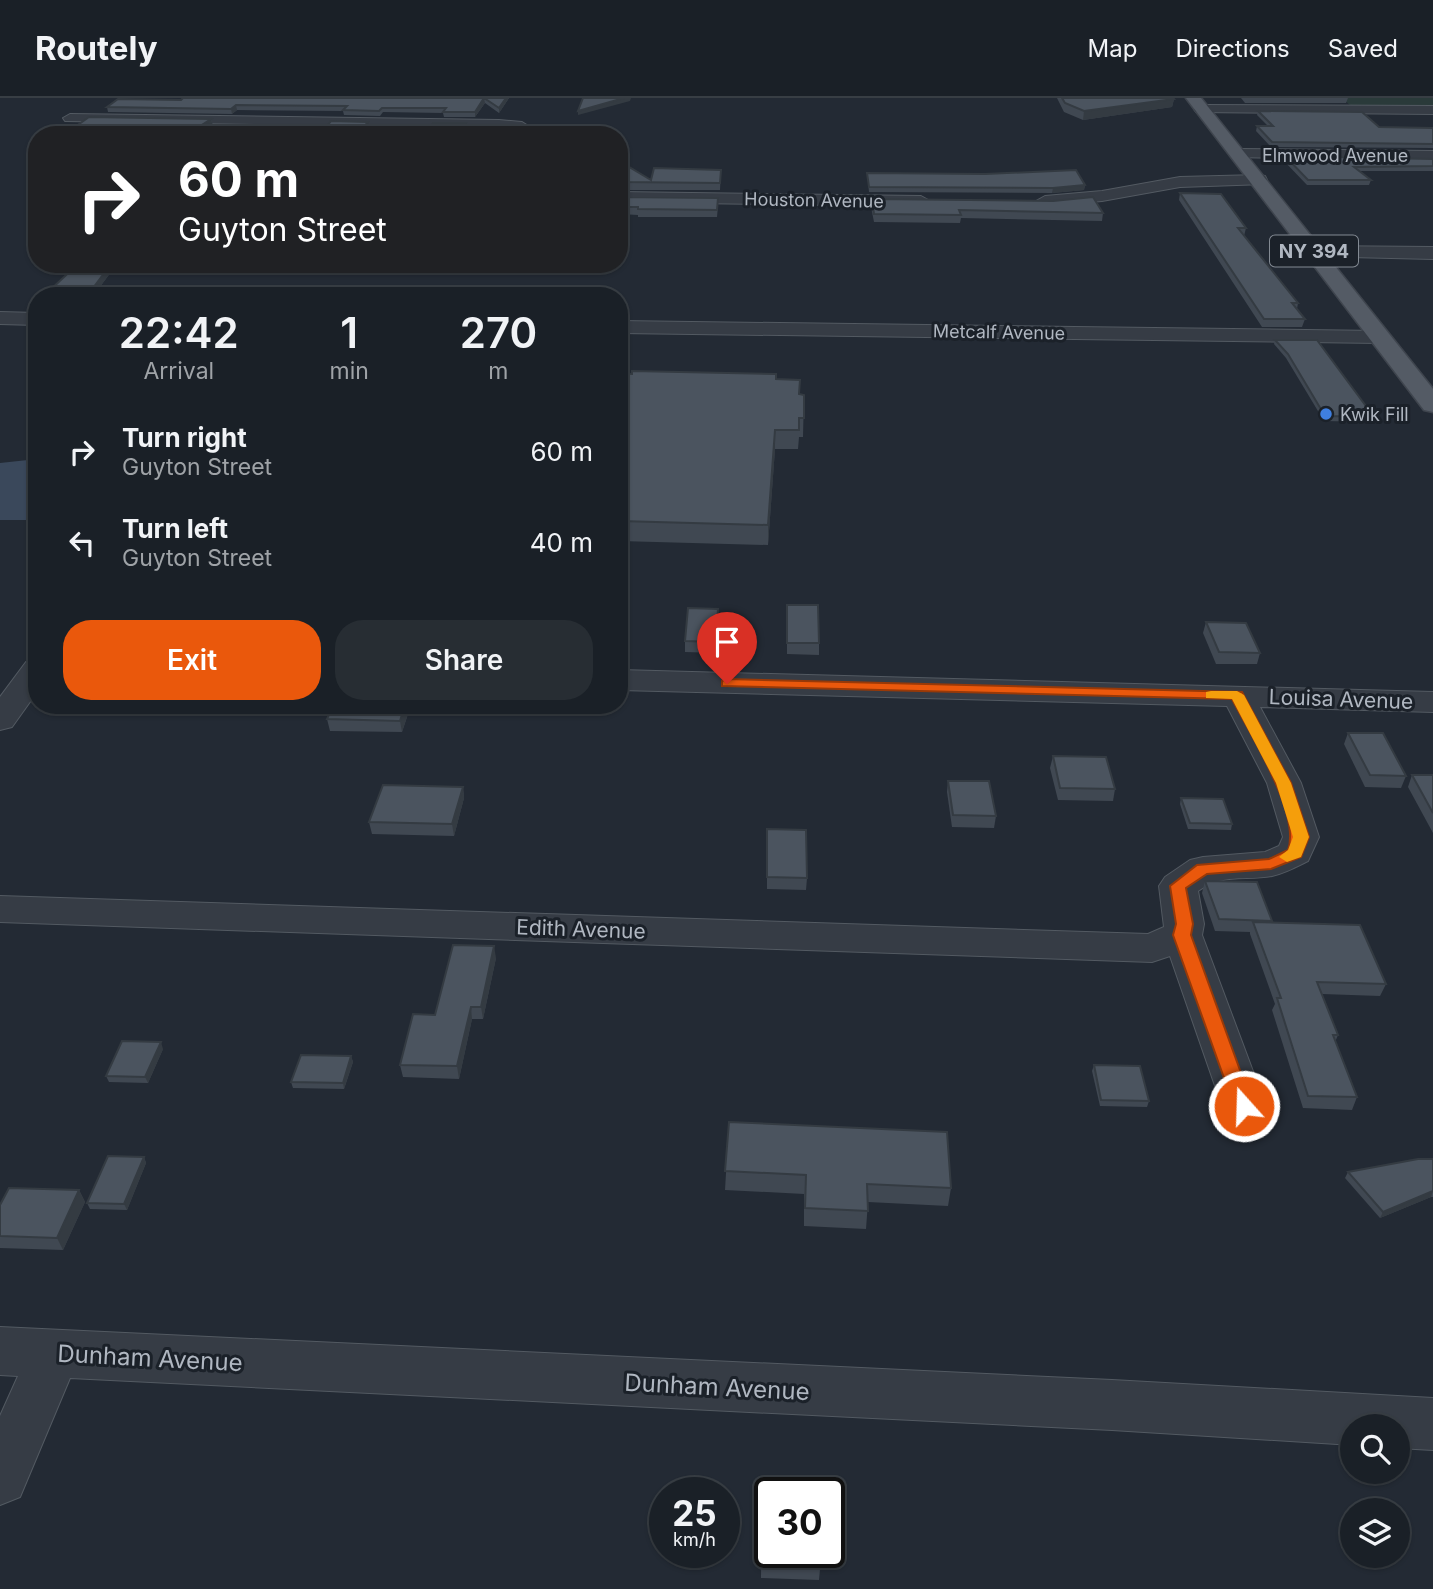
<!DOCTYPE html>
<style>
body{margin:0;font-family:Inter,sans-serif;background:#272d33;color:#f1f3f6;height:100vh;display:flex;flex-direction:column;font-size:26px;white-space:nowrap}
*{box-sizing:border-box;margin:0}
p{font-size:23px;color:#9fa3a7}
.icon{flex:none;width:38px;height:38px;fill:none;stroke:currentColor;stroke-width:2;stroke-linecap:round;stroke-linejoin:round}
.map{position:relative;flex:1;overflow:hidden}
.sheet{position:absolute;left:28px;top:189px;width:600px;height:427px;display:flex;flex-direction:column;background:#1a2027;border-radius:28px;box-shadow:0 2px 5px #0004,0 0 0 2px #383e44}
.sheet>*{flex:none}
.banner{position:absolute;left:28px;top:28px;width:600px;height:147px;border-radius:28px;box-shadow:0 2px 5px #0004,0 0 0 2px #383e44;background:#202124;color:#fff;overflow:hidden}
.fabs{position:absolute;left:1340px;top:1316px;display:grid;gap:14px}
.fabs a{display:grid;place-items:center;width:70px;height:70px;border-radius:50%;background:#1a2027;box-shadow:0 2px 5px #0004,0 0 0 2px #383e44;font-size:35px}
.speed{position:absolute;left:649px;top:1379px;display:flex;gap:14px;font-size:35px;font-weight:700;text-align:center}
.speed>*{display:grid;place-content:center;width:91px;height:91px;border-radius:50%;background:#1a2027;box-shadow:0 2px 5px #0004,0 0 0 2px #383e44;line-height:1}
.speed small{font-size:18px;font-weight:400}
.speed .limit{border:4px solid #111;border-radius:10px;background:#fff;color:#111}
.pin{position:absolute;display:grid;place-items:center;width:60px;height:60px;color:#fff;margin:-72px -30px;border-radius:50% 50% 50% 0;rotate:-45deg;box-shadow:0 0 7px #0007}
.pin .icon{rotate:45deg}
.me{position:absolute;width:77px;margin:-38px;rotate:340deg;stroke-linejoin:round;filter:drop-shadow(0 0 5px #0008)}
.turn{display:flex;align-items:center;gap:24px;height:147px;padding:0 35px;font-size:32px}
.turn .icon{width:91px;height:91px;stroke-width:2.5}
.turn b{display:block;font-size:49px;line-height:60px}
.eta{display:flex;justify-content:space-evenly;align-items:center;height:119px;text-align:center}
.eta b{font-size:42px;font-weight:600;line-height:49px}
.cta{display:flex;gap:14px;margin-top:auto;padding:14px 35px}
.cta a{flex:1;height:80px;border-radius:28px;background:#ea580c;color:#fff;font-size:28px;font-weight:600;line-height:80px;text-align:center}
.cta a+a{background:#272d33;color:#f1f3f6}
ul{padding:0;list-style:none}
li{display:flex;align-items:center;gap:21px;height:91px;padding:0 35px}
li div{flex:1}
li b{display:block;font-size:26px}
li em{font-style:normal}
header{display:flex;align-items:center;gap:42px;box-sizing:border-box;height:98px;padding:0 35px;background:#1a2027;border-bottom:2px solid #383e44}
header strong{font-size:33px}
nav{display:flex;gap:38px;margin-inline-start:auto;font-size:24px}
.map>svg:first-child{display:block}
.green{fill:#2a3a3a}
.water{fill:#3a485b}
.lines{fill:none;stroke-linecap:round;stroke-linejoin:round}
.minor-casing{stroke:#535a62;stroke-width:2}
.major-casing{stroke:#3f454e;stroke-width:3}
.minor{fill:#363c45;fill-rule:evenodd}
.major{fill:#545b65;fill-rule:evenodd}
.wall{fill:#404852}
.shaded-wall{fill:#343b42}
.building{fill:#4b545f;stroke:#343b42;stroke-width:2}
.route{fill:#ea580c;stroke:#983908;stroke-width:2}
.slow{fill:#f59e0b}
.shop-dot{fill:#3f7fe0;stroke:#1b2129;stroke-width:2.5}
.labels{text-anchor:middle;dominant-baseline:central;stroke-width:6;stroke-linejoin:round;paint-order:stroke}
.far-street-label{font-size:18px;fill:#b0b7c1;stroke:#1b2129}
.far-poi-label{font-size:18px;fill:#b0b7c1;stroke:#1b2129;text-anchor:start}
.shield{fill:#1b2129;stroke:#838a93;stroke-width:2}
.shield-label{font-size:19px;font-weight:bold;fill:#b0b7c1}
.street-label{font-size:21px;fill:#b0b7c1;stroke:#1b2129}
.near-street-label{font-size:24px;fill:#b0b7c1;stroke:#1b2129}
</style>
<header>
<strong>Routely</strong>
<nav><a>Map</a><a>Directions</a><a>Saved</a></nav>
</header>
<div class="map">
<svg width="1433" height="1491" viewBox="0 0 1433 1491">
<rect width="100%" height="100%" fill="#232a34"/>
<path class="green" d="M1342 0H1433V9L1351 8Z"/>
<path class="water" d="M37 361V422H0V365Z"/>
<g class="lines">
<g class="minor-casing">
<g id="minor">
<path d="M1201 7 1433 8V16L1196 14 1194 11Z"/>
<path d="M70 16 499 22 522 24 530 29 522 34 499 30 65 23 63 20Z"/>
<path d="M1238 51 1433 53V63L1232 59 1230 56 1232 53Z"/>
<path d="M1259 77 1265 78 1267 82 1265 86 1180 89 1102 103 1045 108 1036 103 1045 98 1102 93 1180 79Z"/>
<path d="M620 94 921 98 930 103 921 108 620 104Z"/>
<path d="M1314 148 1433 149V161L1307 158 1305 154 1307 150Z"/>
<path d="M0 214 37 215V227L0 226Z"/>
<path d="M620 223 1379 233 1387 234 1390 239 1387 244 1379 245 620 235Z"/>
<path d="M37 562V594L12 629 0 632V599L26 564Z"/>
<path d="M620 572 1433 594V614L1260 609 1301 685 1319 739 1308 763C1296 769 1285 775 1272 778 1244 783 1223 775 1198 793L1204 826 1202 837 1266 1008 1260 1020 1244 1025 1228 1020 1222 1008 1170 858 1152 864 0 824V798L1148 836 1164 829 1159 788 1165 779 1190 762 1203 759 1265 754 1279 748 1283 739 1267 685 1227 608 620 592Z"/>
<path d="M0 1229 1112 1282 1433 1300V1352L1398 1350V1328H1353V1347L1112 1332 70 1280 20 1399 0 1407V1318L18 1278 0 1277Z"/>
</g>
</g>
<g class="major-casing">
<path id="major" d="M1186 0H1201L1433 291V314L1424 312Z"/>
</g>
<use href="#minor" class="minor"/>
<use href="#major" class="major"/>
</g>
<g class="wall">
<path d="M183 0H509L499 15 485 5 475 19H444L443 15 383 14 380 18 344 17 343 13 237 12 232 16 108 14 107 9 181 2Z"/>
<path d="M1045 0H1173L1174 1 1172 9 1083 22 1064 14 1057 0Z"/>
<path d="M1241 0H1348L1346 5H1245Z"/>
<path d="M1258 13 1379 29 1433 30V50L1271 49 1256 33 1257 28H1268L1257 17Z"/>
<path d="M211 21 213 28 199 37 77 36 75 29Z"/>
<path d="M331 23 369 31 364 36H327L326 29Z"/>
<path d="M1285 58 1433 61V73H1360L1371 82 1369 87H1307L1284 63Z"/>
<path d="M620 65 651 82 721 72 720 92H620Z"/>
<path d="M867 75 1085 87 1084 92 1052 95 869 94Z"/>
<path d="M1180 95 1246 130 1244 138 1298 205 1297 211 1305 221 1302 229H1262L1179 102Z"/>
<path d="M620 98 718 108 717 119H638V117L620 116Z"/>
<path d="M872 101 1103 115 1102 123 961 120 960 125 874 124 871 109Z"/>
<path d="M78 166H117L93 198H51L49 193Z"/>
<path d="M1275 242 1374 319 1373 324 1324 323 1286 260 1274 246Z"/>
<path d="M620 275 776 281 799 296 804 297 803 339H799L798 351H775L768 447 620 443Z"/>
<path d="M787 507 819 545V557L787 556Z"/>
<path d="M718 522 716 555 685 554V543Z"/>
<path d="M1206 524 1260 555 1257 566H1216L1203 535Z"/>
<path d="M116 607H156L155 609Z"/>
<path d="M333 607H410V610L402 634 330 633 327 621Z"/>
<path d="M1348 635 1406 678 1401 690 1365 689 1344 646Z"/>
<path d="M1053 658 1115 691 1113 703 1058 702 1050 670Z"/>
<path d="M1412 677H1433V735L1408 689Z"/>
<path d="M948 683 996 718 994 730 952 729 947 694Z"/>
<path d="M463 689 464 700 454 738 372 736 369 724Z"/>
<path d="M1181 700 1232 726 1231 732 1188 731 1180 706Z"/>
<path d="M767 731 807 780 806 792 767 791Z"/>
<path d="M1205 783 1272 823 1271 825 1386 886 1380 898 1322 896 1338 937 1335 944 1357 999 1352 1012 1303 1010 1272 912 1275 906 1250 836V834L1215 833 1202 795Z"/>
<path d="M496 860 483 921H472L459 981 403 979 400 967 435 917Z"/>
<path d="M163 951 148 985 109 984 106 978Z"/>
<path d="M351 958 353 964 344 991 293 990 291 984Z"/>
<path d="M1094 967 1149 1003 1147 1009 1100 1008 1092 973Z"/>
<path d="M729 1024 951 1090 948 1108 868 1104 866 1131 804 1128V1096L725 1092Z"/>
<path d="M144 1059 146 1065 127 1112 90 1111 87 1105Z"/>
<path d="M1433 1061V1099H1431L1380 1120 1345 1080 1348 1074Z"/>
<path d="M79 1092 85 1104 63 1152 0 1150V1107Z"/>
<path d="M762 1399 820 1471 819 1482 761 1480Z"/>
</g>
<g class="shaded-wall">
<path d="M484 0 485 5 475 19V14Z"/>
<path d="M506 0H509L499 15V10Z"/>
<path d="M624 0H631L630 3 578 17V13Z"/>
<path d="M1174 1 1172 9 1083 22 1084 13Z"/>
<path d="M236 7 237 12 232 16 231 11Z"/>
<path d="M211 21 213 28 199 37 197 30Z"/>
<path d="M368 24 369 31 364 36 363 30Z"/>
<path d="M466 25V32L463 37H458Z"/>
<path d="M1085 87 1084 92 1052 95 1053 90Z"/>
<path d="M111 166H117L93 198H91L90 194Z"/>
<path d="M775 332V351L768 447V427Z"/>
<path d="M405 607H410V610L402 634 400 623Z"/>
<path d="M463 689 464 700 454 738 452 726Z"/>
<path d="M494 848 496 860 483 921 481 909Z"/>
<path d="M471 909 472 921 459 981 457 968Z"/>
<path d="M161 944 163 951 148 985 145 979Z"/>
<path d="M351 958 353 964 344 991 343 985Z"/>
<path d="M144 1059 146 1065 127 1112 124 1106Z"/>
<path d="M79 1092 85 1104 63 1152 57 1140Z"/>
<path d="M1433 1093 1431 1099 1380 1120 1383 1114Z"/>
</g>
<g class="building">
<path d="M183 0H506L499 10 484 0 475 14H443L446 10H382L379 13 343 12 347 8 236 7 231 11 107 9 118 1 181 2Z"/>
<path d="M583 0H624L578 13Z"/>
<path d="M1062 0H1173L1174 1 1084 13 1065 5Z"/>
<path d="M1258 13 1362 14 1379 29 1433 30V46L1272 44 1257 28H1273Z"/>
<path d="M89 19 211 21 197 30 75 29Z"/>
<path d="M331 23 368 24 363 30 326 29Z"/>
<path d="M433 25H466L458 37H425Z"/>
<path d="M1285 58 1433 61V68L1354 69 1371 82H1308Z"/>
<path d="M620 65 624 66 651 82 654 70 721 72 720 85 620 84Z"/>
<path d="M1076 72 1085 87 1053 90 869 89 867 75 985 76Z"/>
<path d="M1180 95 1221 96 1246 130H1238L1298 205H1292L1305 221H1264Z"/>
<path d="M620 98V99L718 100 717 112 638 111V109H620Z"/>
<path d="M1093 99 1103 115 959 112 961 117 874 116 872 101 1053 103Z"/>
<path d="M78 166H111L90 194 49 193Z"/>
<path d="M1275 242H1317L1374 319 1325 318 1288 256Z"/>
<path d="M632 273 776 276V281L800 282 799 296 804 297V320H799V332H775L768 427 620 423V275L632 276Z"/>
<path d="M787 507H818L819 545H787Z"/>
<path d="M688 510 718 511 716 544 685 543Z"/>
<path d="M1206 524 1246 525 1260 555 1219 554Z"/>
<path d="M333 607H405L400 623 327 621Z"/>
<path d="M1348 635H1383L1406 678 1370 677Z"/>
<path d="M1053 658 1106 659 1115 691 1060 690Z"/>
<path d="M1412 677H1433V715Z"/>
<path d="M948 683H989L996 718 953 717Z"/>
<path d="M383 687 463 689 452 726 369 724Z"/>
<path d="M1181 700 1223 701 1232 726 1190 725Z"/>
<path d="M767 731 806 732 807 780 767 779Z"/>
<path d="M1205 783 1257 784 1272 823 1219 821Z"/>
<path d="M1253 824 1360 827 1386 886 1317 884 1338 937H1333L1357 999 1308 998 1277 900H1281Z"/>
<path d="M453 847 494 848 481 909H471L457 968 400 967 413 916 435 917Z"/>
<path d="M122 943 161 944 145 979 106 978Z"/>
<path d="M301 957 351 958 343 985 291 984Z"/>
<path d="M1094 967 1140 968 1149 1003 1101 1002Z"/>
<path d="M729 1024 947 1034 951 1090 867 1086 868 1113 805 1110 806 1077 725 1073Z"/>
<path d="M108 1058 144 1059 124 1106 87 1105Z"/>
<path d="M1418 1061H1433V1093L1383 1114 1348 1074Z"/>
<path d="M9 1090 79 1092 57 1140 0 1138V1107Z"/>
<path d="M762 1399H770V1454H820V1471L762 1469Z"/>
</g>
<path class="route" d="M727 581 1242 594 1291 685 1309 739 1301 759 1271 771 1207 776 1186 790 1193 826 1191 837 1253 1008 1251 1013 1244 1016 1237 1013 1234 1008 1173 837 1176 826 1170 788 1197 767 1269 761 1288 752C1301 716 1250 636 1232 601L722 588V583Z"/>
<path class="slow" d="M1211 593H1237L1244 597 1291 685 1309 739 1301 759 1287 764 1279 759 1288 752 1293 739 1276 685 1232 601 1206 600V594Z"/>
<circle class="shop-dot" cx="1326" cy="316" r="7"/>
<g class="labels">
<g class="far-street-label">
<text x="1335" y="57">Elmwood Avenue</text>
<text transform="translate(814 102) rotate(1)">Houston Avenue</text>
<text transform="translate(999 234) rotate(1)">Metcalf Avenue</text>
</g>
<g class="far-poi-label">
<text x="1340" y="316">Kwik Fill</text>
</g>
<rect class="shield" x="1270" y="137.5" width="88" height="31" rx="5"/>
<g class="shield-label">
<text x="1314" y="153">NY 394</text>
</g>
<g class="street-label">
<text transform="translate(1341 601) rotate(2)">Louisa Avenue</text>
<text transform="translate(581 831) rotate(2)">Edith Avenue</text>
</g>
<g class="near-street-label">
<text transform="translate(150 1260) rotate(3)">Dunham Avenue</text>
<text transform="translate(717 1289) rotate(3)">Dunham Avenue</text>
</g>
</g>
</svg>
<div class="fabs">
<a><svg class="icon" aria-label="search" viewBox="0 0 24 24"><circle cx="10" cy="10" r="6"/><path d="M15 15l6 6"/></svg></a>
<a><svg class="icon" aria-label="layers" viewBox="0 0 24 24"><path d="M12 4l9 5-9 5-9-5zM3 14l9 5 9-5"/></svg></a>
</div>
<div class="speed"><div>25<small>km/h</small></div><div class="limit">30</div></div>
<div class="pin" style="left:727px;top:586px;background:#d93025"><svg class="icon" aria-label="arrive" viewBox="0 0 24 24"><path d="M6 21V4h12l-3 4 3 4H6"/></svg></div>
<svg class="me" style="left:1244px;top:1008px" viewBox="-20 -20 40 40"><circle r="17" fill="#ea580c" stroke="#fff" stroke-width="3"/><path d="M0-11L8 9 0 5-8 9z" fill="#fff"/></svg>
<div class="banner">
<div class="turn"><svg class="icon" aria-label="right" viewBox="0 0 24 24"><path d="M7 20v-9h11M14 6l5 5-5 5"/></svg><div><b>60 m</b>Guyton Street</div></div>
</div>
<section class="sheet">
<div class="eta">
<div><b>22:42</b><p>Arrival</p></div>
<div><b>1</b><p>min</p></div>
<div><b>270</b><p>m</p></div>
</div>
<ul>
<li><svg class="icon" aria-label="right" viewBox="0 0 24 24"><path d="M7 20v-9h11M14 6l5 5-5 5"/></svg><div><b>Turn right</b><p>Guyton Street</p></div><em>60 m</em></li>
<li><svg class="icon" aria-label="left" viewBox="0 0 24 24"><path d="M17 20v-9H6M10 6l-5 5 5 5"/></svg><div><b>Turn left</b><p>Guyton Street</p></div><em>40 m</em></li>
</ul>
<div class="cta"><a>Exit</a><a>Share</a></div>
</section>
</div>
